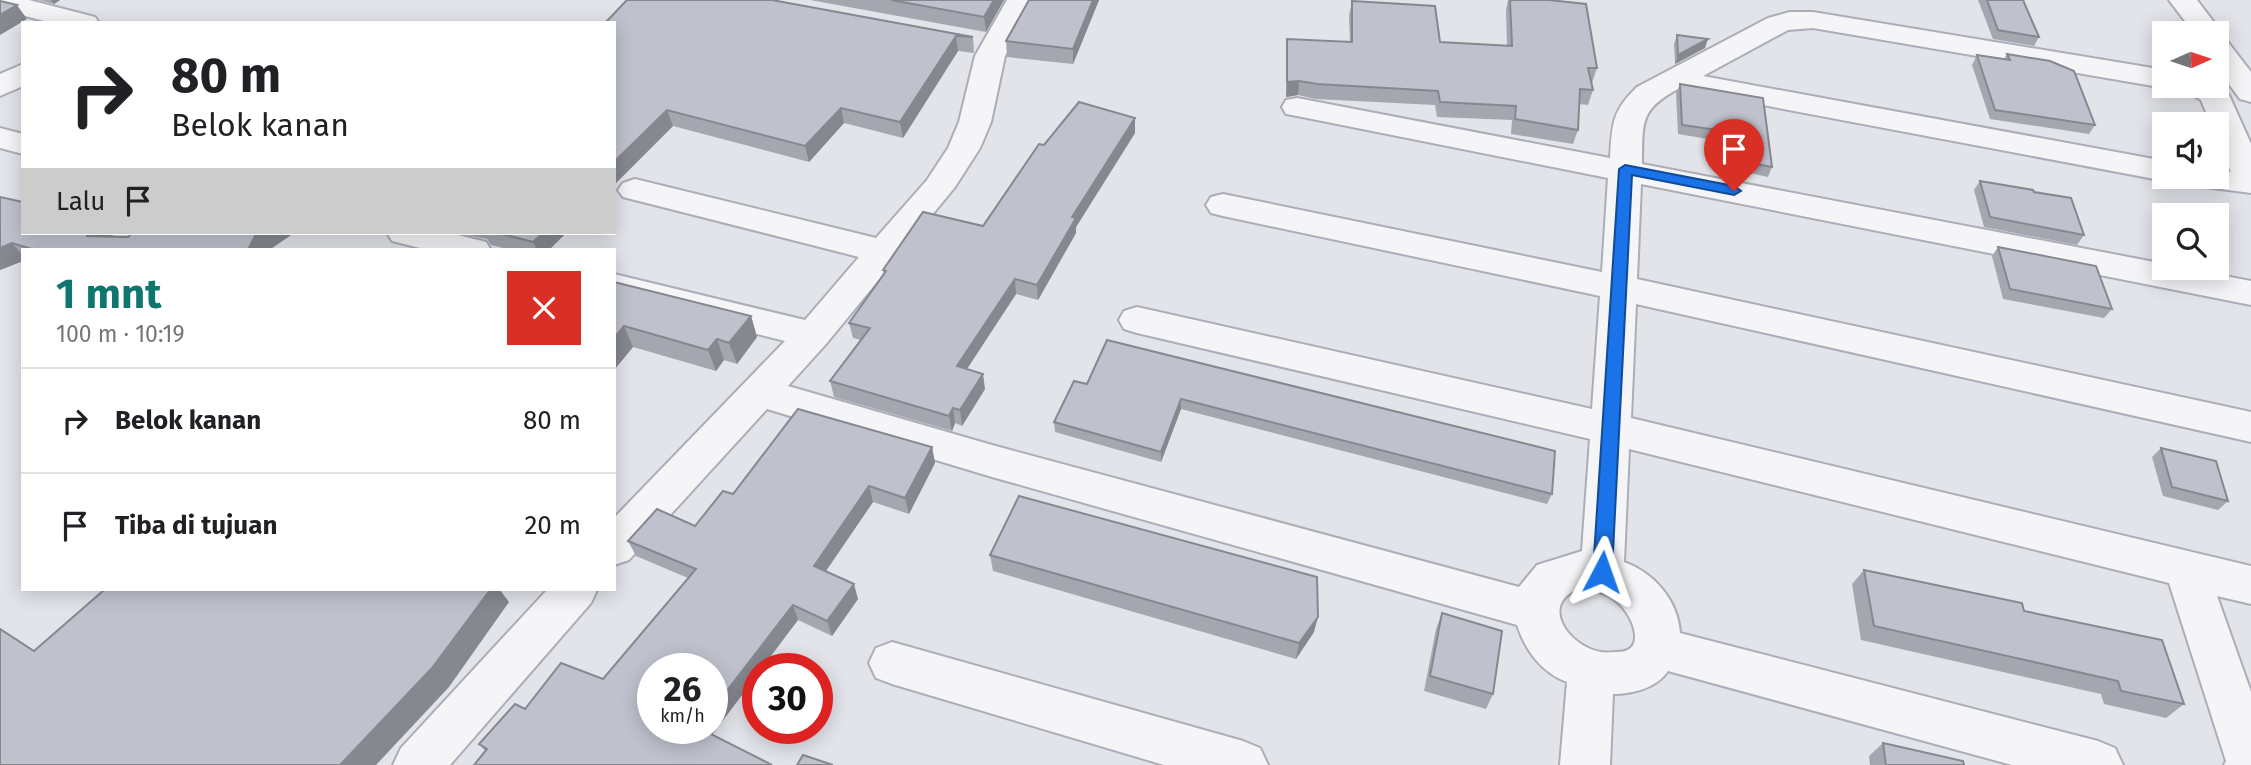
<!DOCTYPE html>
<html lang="id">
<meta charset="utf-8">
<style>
body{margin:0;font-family:"Fira Sans",sans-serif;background:#f2f2f2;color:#202124;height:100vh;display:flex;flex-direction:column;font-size:26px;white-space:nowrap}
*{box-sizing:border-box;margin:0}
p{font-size:23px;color:#757577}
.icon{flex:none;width:38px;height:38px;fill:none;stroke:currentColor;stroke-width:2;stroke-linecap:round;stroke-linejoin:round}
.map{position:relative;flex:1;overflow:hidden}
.side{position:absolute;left:21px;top:248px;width:595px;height:343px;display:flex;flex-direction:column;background:#fff;border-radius:0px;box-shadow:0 4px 18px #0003}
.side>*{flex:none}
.guide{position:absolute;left:21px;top:21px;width:595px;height:214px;border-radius:0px;box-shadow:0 4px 18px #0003;background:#fff;color:#202124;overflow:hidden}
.needle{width:46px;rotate:87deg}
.tools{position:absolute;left:2152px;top:21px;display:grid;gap:14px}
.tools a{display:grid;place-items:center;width:77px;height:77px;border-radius:0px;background:#fff;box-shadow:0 4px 18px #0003;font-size:35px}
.speed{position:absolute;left:637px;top:653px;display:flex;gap:14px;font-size:35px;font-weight:700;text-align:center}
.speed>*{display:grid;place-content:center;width:91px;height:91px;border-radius:50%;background:#fff;box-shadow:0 4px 18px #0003;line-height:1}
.speed small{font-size:18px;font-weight:400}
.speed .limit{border:10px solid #d22;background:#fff;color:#111}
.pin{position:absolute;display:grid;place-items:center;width:60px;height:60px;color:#fff;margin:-72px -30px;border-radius:50% 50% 50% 0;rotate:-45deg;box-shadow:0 0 7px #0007}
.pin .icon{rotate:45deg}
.me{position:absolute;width:77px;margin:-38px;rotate:4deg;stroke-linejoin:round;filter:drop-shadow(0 0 5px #0008)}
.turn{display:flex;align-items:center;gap:24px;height:147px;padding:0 35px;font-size:32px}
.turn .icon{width:91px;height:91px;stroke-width:2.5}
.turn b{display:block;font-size:49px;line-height:60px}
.then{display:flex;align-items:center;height:66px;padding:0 35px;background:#0003;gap:14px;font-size:26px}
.round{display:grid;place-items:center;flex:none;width:74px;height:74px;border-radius:0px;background:#f2f2f2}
.overview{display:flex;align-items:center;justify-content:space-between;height:119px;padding:0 35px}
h1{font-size:42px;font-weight:700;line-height:52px;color:#0f766e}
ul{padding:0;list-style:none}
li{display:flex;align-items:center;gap:21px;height:105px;padding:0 35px;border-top:2px solid #e0e0e0}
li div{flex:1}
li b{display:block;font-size:26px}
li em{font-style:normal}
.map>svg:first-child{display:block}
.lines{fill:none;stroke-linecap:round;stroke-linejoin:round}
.minor-casing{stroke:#abaeb7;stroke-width:4}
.minor{fill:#f5f5f8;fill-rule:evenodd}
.wall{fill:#a4a7b0}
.shaded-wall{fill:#868890}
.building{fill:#bfc2cd;stroke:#868890;stroke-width:2}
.route{fill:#1a73e8;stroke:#114b97;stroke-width:2}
</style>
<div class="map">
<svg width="2251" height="765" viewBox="0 0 2251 765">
<rect width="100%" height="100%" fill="#e2e4ea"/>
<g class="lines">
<g class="minor-casing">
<g id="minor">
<path d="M0 0H29L95 17 99 23H51L0 9Z"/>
<path d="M1007 0H1035L1005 56 991 122 980 148 955 187 826 344 788 386 992 445 1519 587 1537 565 1582 551 1590 439 1137 333 1124 329 1119 320 1124 311 1137 307 1592 409 1600 296 1223 216 1211 213 1206 205 1211 197 1223 194 1602 272 1608 178 1297 116 1286 114 1282 107 1286 100 1297 98 1610 158C1612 124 1612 111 1637 87L1768 18 1790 12H1813L2165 70V86H2174L2165 88 1813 28 1788 30 1703 76 2165 161V177H2177L2165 181 1678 89C1639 110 1643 123 1642 164L2165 264V268H2184L2251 281V305L1641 184 1637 279 2251 412V442L1636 304 1631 418 2251 566V604L2217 596 2251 692V765H2224L2226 761 2169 583 1629 449 1624 562C1654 573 1678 600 1680 633L2098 741 2115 748 2123 765H2012L1668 671C1657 688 1632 694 1613 694L1610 765H1560L1567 682C1542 673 1525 650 1517 625L992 477 767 409 629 560 614 565V518L785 341 614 298V274L805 320 859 257 623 197 618 190 623 183 635 179 876 238 927 180 948 148 959 122 975 56ZM1581 588C1594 590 1605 592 1616 601 1632 613 1649 652 1617 652 1612 652 1606 653 1601 652 1569 647 1537 603 1581 588Z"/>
<path d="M2169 0H2197L2222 33 2218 39 2227 41 2251 72V102L2240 99 2217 68V33H2194Z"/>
<path d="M23 64V86L0 96V74Z"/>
<path d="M2217 84 2229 95 2251 144V193L2182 184 2178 177H2217V170L2231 172 2217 139V124H2211L2201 100 2187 92 2183 86Z"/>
<path d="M0 128 23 134V154L0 148Z"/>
<path d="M387 233H450L486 242 491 250H428L392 241Z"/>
<path d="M547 590H597L591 603 450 765H393L401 748Z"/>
<path d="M892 642 1243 741 1260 748 1268 765H1164L892 684 876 678 869 663 876 648Z"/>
</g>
</g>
<use href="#minor" class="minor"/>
</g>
<g class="wall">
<path d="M39 0H60L54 4Z"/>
<path d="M627 0 973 37 974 53 958 51 903 138 844 123 809 162 673 126 614 185V23Z"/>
<path d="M810 0H1004L986 32Z"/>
<path d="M1029 0H1099L1073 64 1007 57 1006 41Z"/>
<path d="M1508 0H1549L1597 68 1592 83 1593 90 1588 105 1579 104 1578 130 1573 144 1511 134 1512 120 1437 117 1435 105 1315 99 1298 95 1286 97V54L1287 39 1350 42 1349 16 1352 1 1440 42 1507 46 1506 10Z"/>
<path d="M1978 0H2023L2039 37 2034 46 1993 39Z"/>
<path d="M1677 35 1705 48 1675 64 1674 44Z"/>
<path d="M2007 54 2095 125 2089 134 1990 119 1972 65 1977 55 2004 59Z"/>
<path d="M1680 84 1772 167 1768 177 1722 167 1720 141 1678 134 1676 93Z"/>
<path d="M1135 118V133L1076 227V233L1038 300 1016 294 967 369 985 389 962 426 955 423 952 431 834 397 830 381 861 340 853 338 849 323 884 275 883 270 983 226Z"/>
<path d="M1980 181 2034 192 2084 235 2077 245 1984 227 1974 190Z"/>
<path d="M0 197 23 233H116L111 236 128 237 294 233 269 250H23V261L0 270Z"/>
<path d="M457 233H566L549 250H511L491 245 487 239Z"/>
<path d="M1998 247 2112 309 2104 318 2003 299 1992 256Z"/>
<path d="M614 282 751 316 757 337 737 364 724 360 716 371 633 347 614 370Z"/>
<path d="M1107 340 1552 494 1547 504 1181 409 1161 462 1055 432 1054 422 1087 384Z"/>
<path d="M932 447 935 463 909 514 873 502 826 571 858 599 832 636 798 620 758 668V674L712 735 485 751 479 744 525 709 603 679 688 578 636 556 628 541 695 526 733 494Z"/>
<path d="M2161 448 2228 501 2218 510 2163 496 2152 457Z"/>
<path d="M990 555 1314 632 1296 659 993 571Z"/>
<path d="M1864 570 2024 611 2184 704 2166 718 2104 704 2101 694 1861 640 1852 584Z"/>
<path d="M1442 613 1493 694 1486 709 1424 691 1436 629Z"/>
<path d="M1883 743 1964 765H1870L1869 756Z"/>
</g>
<g class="shaded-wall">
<path d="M51 0H60L54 4Z"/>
<path d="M994 0H1004L986 32 984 17Z"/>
<path d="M1093 0H1099L1073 64V49Z"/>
<path d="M17 5 27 19 0 35V15Z"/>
<path d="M956 36 958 51 903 138 900 122Z"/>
<path d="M1708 39 1705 48 1675 64 1678 55Z"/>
<path d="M1299 81 1298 95 1286 97 1287 82Z"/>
<path d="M841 108 844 123 809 162 805 146Z"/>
<path d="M667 110 673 126 614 185V162Z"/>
<path d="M1135 118V133L1076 227V233L1038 300 1037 285 1072 217Z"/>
<path d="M88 233H116L105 241 87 236Z"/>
<path d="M260 233H294L269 250H248L255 236Z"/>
<path d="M543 233H566L549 250H537L533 242Z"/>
<path d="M12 243 23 256V261L0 270V248Z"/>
<path d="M1015 279 1016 294 959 381 957 366Z"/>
<path d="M751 316 757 337 737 364 729 343Z"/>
<path d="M624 326 633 347 614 370V338Z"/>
<path d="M717 339 724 360 716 371 708 350Z"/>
<path d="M983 374 985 389 962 426 960 410Z"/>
<path d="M1181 399V409L1161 462V452Z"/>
<path d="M953 408 955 423 952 431 949 416Z"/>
<path d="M932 447 935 463 909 514 905 498Z"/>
<path d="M869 486 873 502 819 581 814 566Z"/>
<path d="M854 584 858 599 832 636 827 621Z"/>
<path d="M490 590H500L509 602 449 687 376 765H340Z"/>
<path d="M793 605 798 620 762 668H758V674L706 742 699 728H712V710Z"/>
<path d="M1318 617 1314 632 1296 659 1299 643Z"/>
</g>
<g class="building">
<path d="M627 0H772L973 37 956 36 900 122 841 108 805 146 667 110 614 162V23H605Z"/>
<path d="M891 0H994L984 17Z"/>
<path d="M1029 0H1093L1073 49 1006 41Z"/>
<path d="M1510 0H1549L1586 4 1597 68H1588L1593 90 1580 89 1578 130 1515 119 1516 106 1440 102 1438 91 1317 84 1299 81 1287 82V39L1352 42V1L1435 6 1440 42 1512 46Z"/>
<path d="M1987 0H2023L2039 37 1998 30Z"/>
<path d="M0 1 17 5 0 15Z"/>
<path d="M1677 35 1708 39 1678 55Z"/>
<path d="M2007 54 2050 61 2074 71 2095 125 1995 110 1977 55 2010 60Z"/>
<path d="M1680 84 1763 98 1772 167 1726 158 1724 131 1682 125Z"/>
<path d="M1079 102 1135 118 1072 217 1076 218 1037 285 1015 279 957 366 983 374 960 410 953 408 949 416 830 381 870 328 849 323 886 271 883 270 923 212 983 226 1039 144 1044 145Z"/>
<path d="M1980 181 2033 190 2034 192 2071 198 2084 235 1990 217Z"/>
<path d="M0 197 23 202V233H88L87 236 128 237 132 233H260L255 236 248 250H35L12 243 0 248Z"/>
<path d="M498 233H543L533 242Z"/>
<path d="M1998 247 2096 266 2112 309 2010 289Z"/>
<path d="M614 282 751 316 729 343 717 339 708 350 624 326 614 338Z"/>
<path d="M1107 340 1555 451 1552 494 1181 399 1161 452 1054 422 1074 381 1087 384Z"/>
<path d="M798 409 932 447 905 498 869 486 814 566 854 584 827 621 793 605 712 710V668H653V728H699L772 765H474L487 749 479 744 515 704 525 709 561 663 603 679 696 569 628 541 657 509 695 526 723 491 733 494Z"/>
<path d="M2161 448 2216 461 2228 501 2172 487Z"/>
<path d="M1019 496 1317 577 1318 617 1299 643 990 555Z"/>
<path d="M1864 570 2022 603 2024 611 2162 640 2184 704 2121 691 2118 681 1874 626Z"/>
<path d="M104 590H490L432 668 340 765H0V629L34 651Z"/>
<path d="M1442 613 1502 631 1493 694 1430 676Z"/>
<path d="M1883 743 1963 761 1964 765H1886Z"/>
<path d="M803 755 833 765H797Z"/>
</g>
<path class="route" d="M1625 165 1734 186 1741 191 1734 195 1632 175 1612 572 1609 577 1602 580 1596 577 1593 572 1619 169Z"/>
</svg>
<div class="tools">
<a><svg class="needle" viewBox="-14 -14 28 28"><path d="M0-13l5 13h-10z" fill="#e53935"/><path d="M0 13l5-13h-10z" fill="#757577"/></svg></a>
<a><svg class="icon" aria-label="sound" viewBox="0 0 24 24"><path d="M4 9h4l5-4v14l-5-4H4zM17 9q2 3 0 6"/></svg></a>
<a><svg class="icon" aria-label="search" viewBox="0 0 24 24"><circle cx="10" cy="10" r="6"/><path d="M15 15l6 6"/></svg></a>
</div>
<div class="speed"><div>26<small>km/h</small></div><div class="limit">30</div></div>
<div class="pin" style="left:1734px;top:191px;background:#d93025"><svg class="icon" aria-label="arrive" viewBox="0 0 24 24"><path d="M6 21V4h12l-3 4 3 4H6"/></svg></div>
<svg class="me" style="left:1602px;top:572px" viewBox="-20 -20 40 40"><path d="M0-17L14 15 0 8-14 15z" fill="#1a73e8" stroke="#fff" stroke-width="4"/></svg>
<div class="guide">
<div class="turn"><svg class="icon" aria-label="right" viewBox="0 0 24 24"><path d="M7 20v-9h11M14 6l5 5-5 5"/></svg><div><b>80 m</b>Belok kanan</div></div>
<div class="then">Lalu<svg class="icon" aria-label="arrive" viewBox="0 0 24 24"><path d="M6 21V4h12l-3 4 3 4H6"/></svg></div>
</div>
<section class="side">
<div class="overview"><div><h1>1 mnt</h1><p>100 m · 10:19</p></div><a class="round" style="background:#d93025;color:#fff"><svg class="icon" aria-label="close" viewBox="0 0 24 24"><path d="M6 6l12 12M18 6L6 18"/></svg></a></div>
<ul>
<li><svg class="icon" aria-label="right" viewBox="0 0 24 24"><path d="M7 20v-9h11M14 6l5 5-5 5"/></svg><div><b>Belok kanan</b></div><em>80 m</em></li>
<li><svg class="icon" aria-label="arrive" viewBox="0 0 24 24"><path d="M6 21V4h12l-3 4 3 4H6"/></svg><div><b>Tiba di tujuan</b></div><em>20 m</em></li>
</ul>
</section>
</div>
